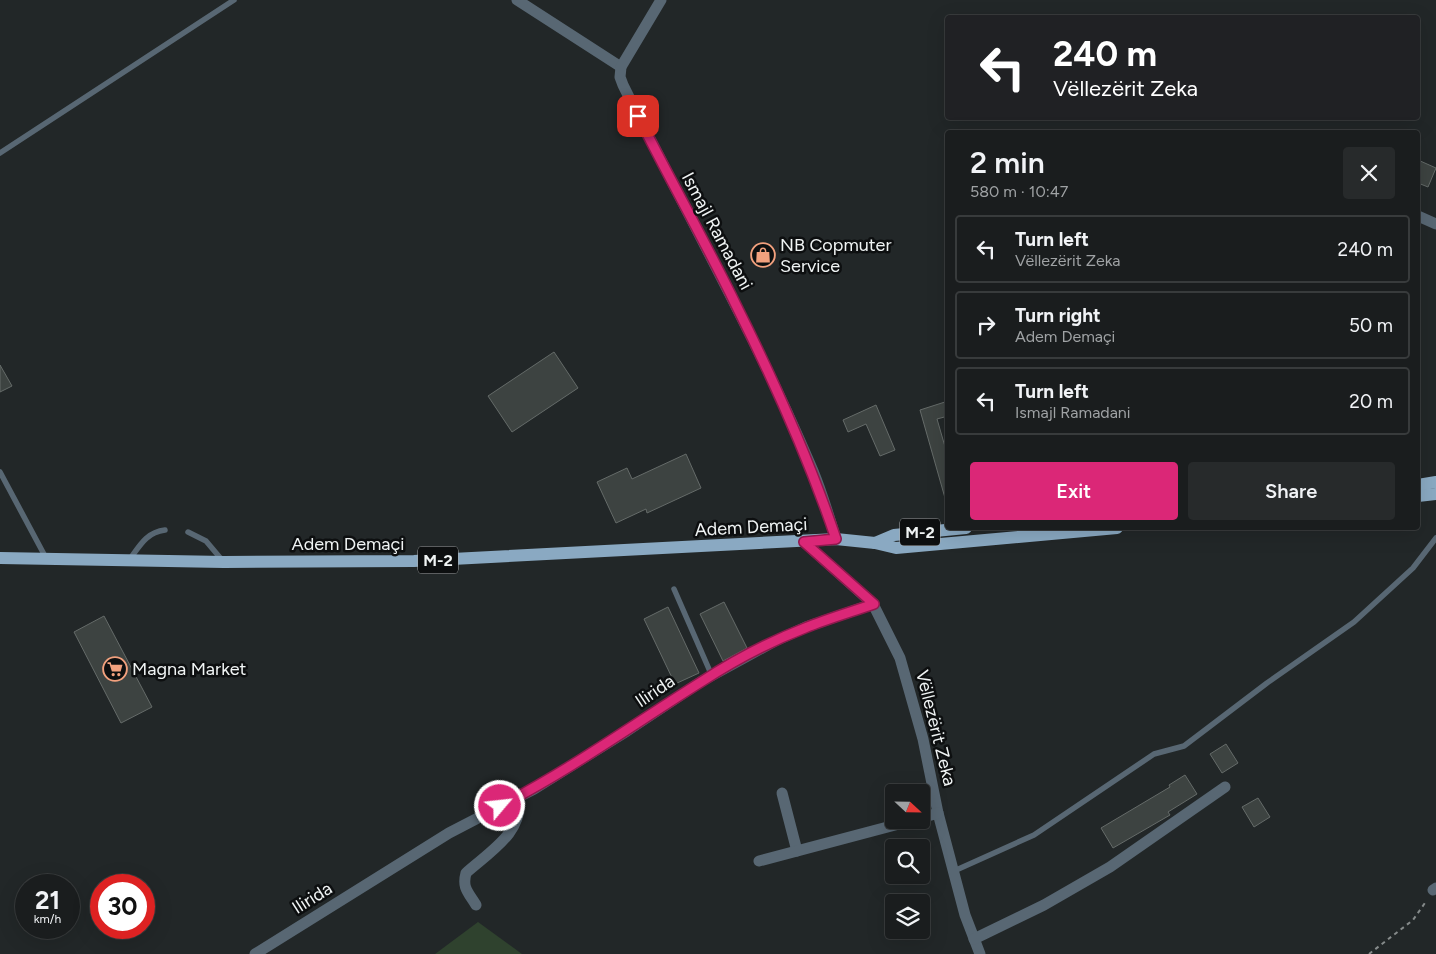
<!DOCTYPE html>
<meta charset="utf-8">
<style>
body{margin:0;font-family:Figtree,sans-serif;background:#272a2b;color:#f1f3f6;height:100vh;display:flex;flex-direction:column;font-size:19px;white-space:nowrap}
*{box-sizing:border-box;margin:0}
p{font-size:16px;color:#9fa2a4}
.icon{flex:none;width:28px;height:28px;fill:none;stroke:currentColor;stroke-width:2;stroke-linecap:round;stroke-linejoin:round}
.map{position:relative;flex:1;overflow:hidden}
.side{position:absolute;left:945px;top:130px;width:475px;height:400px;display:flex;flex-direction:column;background:#1a1d1e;border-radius:5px;box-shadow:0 5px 20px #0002,0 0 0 1px #383b3c}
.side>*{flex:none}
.banner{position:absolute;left:945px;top:15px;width:475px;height:105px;border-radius:5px;box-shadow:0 5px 20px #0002,0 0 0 1px #383b3c;background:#202124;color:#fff;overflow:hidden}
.needle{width:32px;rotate:112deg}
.buttons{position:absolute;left:885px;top:784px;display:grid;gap:10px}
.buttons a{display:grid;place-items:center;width:45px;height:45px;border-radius:5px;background:#1a1d1e;box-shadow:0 5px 20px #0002,0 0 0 1px #383b3c;font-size:25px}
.speed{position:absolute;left:15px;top:874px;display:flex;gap:10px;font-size:25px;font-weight:700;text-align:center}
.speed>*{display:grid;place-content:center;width:65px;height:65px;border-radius:50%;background:#1a1d1e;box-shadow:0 5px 20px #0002,0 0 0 1px #383b3c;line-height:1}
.speed small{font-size:12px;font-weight:400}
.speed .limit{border:8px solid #d22;background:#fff;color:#111}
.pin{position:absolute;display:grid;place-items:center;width:42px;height:42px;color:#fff;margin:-21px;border-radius:10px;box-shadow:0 2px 8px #0006}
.me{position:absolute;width:55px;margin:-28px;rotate:62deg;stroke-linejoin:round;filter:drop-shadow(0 0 4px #0008)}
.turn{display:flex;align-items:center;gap:18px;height:105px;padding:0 25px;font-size:22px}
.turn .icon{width:65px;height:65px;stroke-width:2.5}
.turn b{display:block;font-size:35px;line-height:42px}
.round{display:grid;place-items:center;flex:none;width:52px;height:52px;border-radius:5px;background:#272a2b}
.overview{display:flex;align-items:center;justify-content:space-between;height:85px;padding:0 25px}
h1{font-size:30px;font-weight:600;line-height:38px}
.button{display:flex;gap:10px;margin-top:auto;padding:10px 25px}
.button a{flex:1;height:58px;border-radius:5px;background:#db2777;color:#fff;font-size:20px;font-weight:600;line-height:58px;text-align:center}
.button a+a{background:#272a2b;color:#f1f3f6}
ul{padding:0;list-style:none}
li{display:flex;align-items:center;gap:15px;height:68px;margin:0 10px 8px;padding:0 15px;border:2px solid #383b3c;border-radius:5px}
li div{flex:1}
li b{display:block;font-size:19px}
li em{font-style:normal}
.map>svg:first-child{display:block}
.green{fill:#2f422e}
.building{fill:#3d4341;stroke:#656b69}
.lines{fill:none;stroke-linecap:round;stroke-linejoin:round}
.path{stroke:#858a8a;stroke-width:2;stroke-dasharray:4 4;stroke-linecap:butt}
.service{stroke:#586773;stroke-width:5.5}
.minor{stroke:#586773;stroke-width:11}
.primary{stroke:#8aa9c2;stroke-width:12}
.route-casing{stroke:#8e194d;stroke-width:12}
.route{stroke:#db2777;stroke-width:9}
.labels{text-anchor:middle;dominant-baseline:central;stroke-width:5;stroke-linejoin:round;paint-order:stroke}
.shield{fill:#0d0f10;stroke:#acafb0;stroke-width:1}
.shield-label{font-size:16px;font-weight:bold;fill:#f0f4f4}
.street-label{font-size:18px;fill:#f0f4f4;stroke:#0d0f10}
.poi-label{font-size:18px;fill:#f0f4f4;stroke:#0d0f10;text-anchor:start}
</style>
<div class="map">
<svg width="1436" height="954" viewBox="0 0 1436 954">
<rect width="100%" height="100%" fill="#222728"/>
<path class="green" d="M478 922 522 954H435Z"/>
<g class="building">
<path d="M1418 160 1436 168 1428 187 1418 183Z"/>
<path d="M554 352 578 388 512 432 488 396Z"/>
<path d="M0 365 12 386 0 392Z"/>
<path d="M948 401V416L937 419 948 457V498H945L920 410Z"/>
<path d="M876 405 895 450 880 456 866 424 848 432 843 420Z"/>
<path d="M686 454 701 488 647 513 646 509 616 523 597 482 627 468 632 479Z"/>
<path d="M724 602 747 648 723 661 700 614Z"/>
<path d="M668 607 699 673 675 684 644 619Z"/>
<path d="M104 616 152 707 121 723 74 632Z"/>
<path d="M1226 744 1238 763 1222 773 1210 754Z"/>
<path d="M1185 775 1197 794 1168 812 1170 815 1113 848 1101 828 1170 787 1169 785Z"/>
<path d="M1258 798 1270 817 1254 827 1242 807Z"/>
</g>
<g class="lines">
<path class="path" d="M1369 954 1413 920 1427 900"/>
<g class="service">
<path d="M0 153 234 0"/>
<path d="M0 472 46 558"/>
<path d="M188 532 206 541 222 560"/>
<path d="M130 559C140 545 147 532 165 530"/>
<path d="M674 589 712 676"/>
<path d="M954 871 1034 835 1154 754 1184 746 1267 683 1354 622 1413 568 1436 538"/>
</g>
<g class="minor">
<path d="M517 0 621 67"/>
<path d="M661 0 621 67 620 77 623 85C686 213 757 338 813 471 822 493 829 516 836 539"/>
<path d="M1418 216 1436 224"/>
<path d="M804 542 873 604 900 658 923 739 938 813 965 915 980 954"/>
<path d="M782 793 797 851"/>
<path d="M921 818 938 813"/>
<path d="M759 861 914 820"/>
<path d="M1433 890 1436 888"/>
<path d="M476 905C468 892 462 888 466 873 488 853 526 831 518 797"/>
<path d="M974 939 1044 905 1110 867 1225 787"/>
<path d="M255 954 449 833 534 789 627 731 702 681 775 641 806 627 873 604"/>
</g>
<g class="primary">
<path d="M1418 485 1436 482"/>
<path d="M1418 496 1436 494"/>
<path d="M875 543 894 535 966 528"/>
<path d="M0 558 224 562 414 561 836 539 875 543 896 548 1117 528"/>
</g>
</g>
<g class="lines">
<g class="route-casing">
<path id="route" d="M500 806C570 770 634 724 701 682 733 661 769 642 805 628 827 619 851 612 874 604L804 542 836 539C809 459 774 381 736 305 705 241 670 180 638 116"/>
</g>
<use href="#route" class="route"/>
</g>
<defs>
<g id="shop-ring" transform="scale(1.25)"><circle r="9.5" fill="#0d0f10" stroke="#f2a17e" stroke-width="1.5"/><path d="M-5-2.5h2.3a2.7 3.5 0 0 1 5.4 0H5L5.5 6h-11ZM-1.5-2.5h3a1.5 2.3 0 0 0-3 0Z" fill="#f2a17e"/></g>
<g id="supermarket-ring" transform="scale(1.25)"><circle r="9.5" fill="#0d0f10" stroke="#f2a17e" stroke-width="1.5"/><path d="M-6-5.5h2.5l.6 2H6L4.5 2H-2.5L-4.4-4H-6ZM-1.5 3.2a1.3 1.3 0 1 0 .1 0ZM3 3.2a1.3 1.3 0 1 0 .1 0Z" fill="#f2a17e"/></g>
</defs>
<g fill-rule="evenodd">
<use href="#shop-ring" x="763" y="255"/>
<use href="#supermarket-ring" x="115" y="669"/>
</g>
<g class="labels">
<g class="shield">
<rect x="900" y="518.5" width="40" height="27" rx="4"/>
<rect x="418" y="546.5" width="40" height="27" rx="4"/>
</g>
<g class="shield-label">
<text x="920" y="532">M-2</text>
<text x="438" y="560">M-2</text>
</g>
<g class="street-label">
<text transform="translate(717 231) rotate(62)">Ismajl Ramadani</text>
<text transform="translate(751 527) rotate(-3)">Adem Demaçi</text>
<text x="348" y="544">Adem Demaçi</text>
<text transform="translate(655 691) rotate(-34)">Ilirida</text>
<text transform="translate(936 728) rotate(76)">Vëllezërit Zeka</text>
<text transform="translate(312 898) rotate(-32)">Ilirida</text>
</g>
<g class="poi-label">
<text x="780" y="245">NB Copmuter<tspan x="780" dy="21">Service</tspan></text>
<text x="132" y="669">Magna Market</text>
</g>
</g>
</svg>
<div class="buttons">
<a><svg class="needle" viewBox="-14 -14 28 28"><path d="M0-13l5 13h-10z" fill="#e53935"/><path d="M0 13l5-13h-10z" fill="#9fa2a4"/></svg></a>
<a><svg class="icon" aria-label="search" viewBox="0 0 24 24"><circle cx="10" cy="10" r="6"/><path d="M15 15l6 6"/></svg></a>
<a><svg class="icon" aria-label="layers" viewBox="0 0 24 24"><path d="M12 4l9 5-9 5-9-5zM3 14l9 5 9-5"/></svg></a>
</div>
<div class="speed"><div>21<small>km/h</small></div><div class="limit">30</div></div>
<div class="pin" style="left:638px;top:116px;background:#d93025"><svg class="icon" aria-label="arrive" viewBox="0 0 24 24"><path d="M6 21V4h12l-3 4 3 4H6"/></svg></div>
<svg class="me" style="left:500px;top:806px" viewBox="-20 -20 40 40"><circle r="17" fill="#db2777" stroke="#fff" stroke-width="3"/><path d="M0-11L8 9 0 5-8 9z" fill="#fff"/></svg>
<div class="banner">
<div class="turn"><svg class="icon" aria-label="left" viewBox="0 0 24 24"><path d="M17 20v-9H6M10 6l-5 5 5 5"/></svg><div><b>240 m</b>Vëllezërit Zeka</div></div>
</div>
<section class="side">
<div class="overview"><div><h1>2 min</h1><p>580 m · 10:47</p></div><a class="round"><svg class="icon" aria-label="close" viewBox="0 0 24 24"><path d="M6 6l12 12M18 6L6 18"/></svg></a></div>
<ul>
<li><svg class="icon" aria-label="left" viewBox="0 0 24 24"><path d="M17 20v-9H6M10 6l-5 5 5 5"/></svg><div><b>Turn left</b><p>Vëllezërit Zeka</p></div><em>240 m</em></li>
<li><svg class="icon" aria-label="right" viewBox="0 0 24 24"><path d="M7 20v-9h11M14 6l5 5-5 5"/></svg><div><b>Turn right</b><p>Adem Demaçi</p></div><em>50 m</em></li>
<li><svg class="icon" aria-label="left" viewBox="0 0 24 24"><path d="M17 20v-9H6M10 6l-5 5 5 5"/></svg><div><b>Turn left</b><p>Ismajl Ramadani</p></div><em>20 m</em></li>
</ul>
<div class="button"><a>Exit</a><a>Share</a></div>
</section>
</div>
